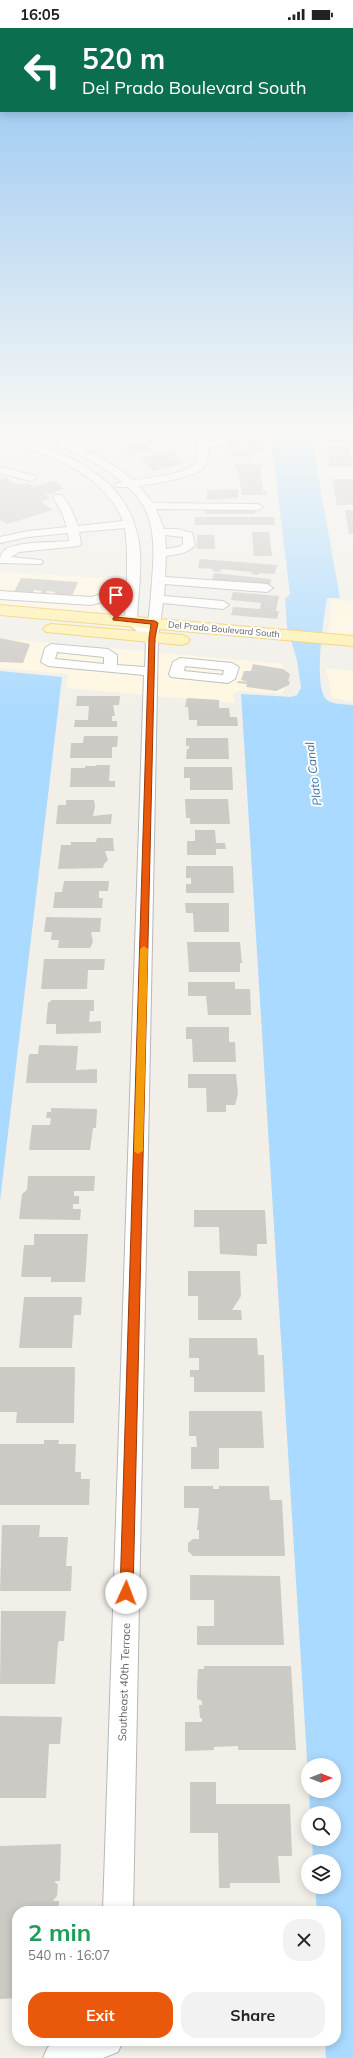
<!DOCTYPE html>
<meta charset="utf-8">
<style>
body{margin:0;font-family:Mulish,sans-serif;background:#f2f2f2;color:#222;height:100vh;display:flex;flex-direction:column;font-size:15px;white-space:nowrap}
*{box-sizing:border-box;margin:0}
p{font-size:13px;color:#767676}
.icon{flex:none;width:22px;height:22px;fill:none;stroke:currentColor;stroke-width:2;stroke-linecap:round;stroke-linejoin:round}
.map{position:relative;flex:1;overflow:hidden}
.details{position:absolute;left:12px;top:1878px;width:329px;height:140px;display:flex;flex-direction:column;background:#fff;border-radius:16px;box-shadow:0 2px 10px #0003}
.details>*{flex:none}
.banner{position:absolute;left:0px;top:0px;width:353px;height:84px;box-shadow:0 2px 10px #0003;background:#0b6e4f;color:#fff;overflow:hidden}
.needle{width:26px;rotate:90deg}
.controls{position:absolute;left:301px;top:1730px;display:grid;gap:8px}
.controls a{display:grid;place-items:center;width:40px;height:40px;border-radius:50%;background:#fff;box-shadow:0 2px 10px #0003;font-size:20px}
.pin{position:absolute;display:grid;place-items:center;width:34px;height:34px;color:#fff;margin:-41px -17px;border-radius:50% 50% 50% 0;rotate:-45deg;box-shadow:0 0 4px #0007}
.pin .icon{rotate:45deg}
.me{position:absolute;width:44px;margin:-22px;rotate:2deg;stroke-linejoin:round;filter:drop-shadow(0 0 3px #0008)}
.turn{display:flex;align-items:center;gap:14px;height:84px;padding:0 16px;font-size:18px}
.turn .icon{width:52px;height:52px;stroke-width:2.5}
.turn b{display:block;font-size:28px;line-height:34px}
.round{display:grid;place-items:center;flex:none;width:42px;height:42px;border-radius:16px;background:#f2f2f2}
.head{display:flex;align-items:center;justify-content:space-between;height:68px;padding:0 16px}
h1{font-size:24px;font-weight:700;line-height:30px;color:#1e9e55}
.cta{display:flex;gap:8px;margin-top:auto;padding:8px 16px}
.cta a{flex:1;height:46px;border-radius:16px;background:#ea580c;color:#fff;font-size:16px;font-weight:700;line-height:46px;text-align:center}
.cta a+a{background:#f2f2f2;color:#222}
.status{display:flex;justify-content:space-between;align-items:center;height:28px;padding:0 20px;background:#fff;direction:ltr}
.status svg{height:11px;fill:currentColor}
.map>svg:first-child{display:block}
.commercial{fill:#fef7e0}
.water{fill:#aadaff}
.building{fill:#cccac5}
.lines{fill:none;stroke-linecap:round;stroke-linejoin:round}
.minor-casing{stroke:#b5b8bc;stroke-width:2}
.major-casing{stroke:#f2c960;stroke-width:2}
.minor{fill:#fff;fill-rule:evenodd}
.major{fill:#fff2af;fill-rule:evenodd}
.route{fill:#ea580c;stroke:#983908}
.slow{fill:#f59e0b}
.labels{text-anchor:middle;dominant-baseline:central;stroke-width:4;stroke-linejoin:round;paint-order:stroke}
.far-street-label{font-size:9px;fill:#5f6368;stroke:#fff}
.street-label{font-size:11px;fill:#5f6368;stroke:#fff}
.water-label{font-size:12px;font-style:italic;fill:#4174aa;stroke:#fff}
</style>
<div class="status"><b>16:05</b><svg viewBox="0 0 49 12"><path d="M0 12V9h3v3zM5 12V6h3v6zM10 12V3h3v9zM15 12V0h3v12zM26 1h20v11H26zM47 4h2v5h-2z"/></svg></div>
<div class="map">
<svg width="353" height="2030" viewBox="0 0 353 2030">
<rect width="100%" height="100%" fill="#f1efe8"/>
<g class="commercial">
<path d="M0 544 120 551 110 587 94 586 0 577Z"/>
<path d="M332 572 353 573V610L328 607Z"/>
<path d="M0 610 283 636 286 657 282 666 239 663 233 666 235 675 67 660 68 648 66 646 0 640Z"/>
<path d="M326 640 353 643V674L332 670Z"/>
</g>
<g class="water">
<path d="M270 402H310L340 570H327C324 588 313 658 326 671 332 677 345 676 353 677V2030H326L325 2013H336V1883H317L315 1859H334V1833H313L312 1811H334V1785H310L309 1763H334V1737H308V1747L241 666 291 669 297 667 301 660 297 632 287 599 285 571 290 566Z"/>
<path d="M0 643 62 649 0 1173Z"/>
</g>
<g class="building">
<path d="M107 402H116L130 408 116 413 105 409 99 411 91 408Z"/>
<path d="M226 402H238L239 422H228Z"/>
<path d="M246 402H262L263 407H259V411H263V416H259L260 421H264V424H255V426H252V429H231V423H248Z"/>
<path d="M353 402V414H331L328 403Z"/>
<path d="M142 413 153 422 129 428 123 423 131 422 126 417Z"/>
<path d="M326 418H348L353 435H351L352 439H330Z"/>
<path d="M169 422 177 427 173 428 184 435 154 443 146 438 149 437 139 430Z"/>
<path d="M235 436H263V439H260L263 463H266L267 467H242L238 442H236Z"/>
<path d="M6 449 17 457 28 455 33 459 52 453 63 458 61 459 64 461 45 467 50 470 41 474 53 482 7 496 0 492V451Z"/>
<path d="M332 451H353V477H337Z"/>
<path d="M238 461V470L207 472V462Z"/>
<rect x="205" y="480" width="50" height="6"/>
<path d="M345 482H353V506H349Z"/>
<path d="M195 489H274L275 497H195Z"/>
<path d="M252 504H269L272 528H254Z"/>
<path d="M197 507H214L215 521H197Z"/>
<path d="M200 531 277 537 275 546 259 545V547L251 546 252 544 221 541 220 544 212 543 213 541 198 540Z"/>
<path d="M214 545 271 551 270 557 212 552Z"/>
<path d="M21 550 78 554 72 568 54 567 55 564 47 563 46 566 41 565 42 563 34 562 33 565 14 564Z"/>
<path d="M233 564 279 568 276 583H279L277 591 231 587 233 579 260 581 261 575 231 572Z"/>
<path d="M0 610 30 616 23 635 0 634Z"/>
<path d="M253 636 283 641 290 646 288 653H290L289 657 276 663 246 659 247 656 237 655 238 653 248 654 241 652 244 643H251Z"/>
<path d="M77 668H120L119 677H113L115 688H112V693H117V699H74L75 692H88L89 678H76Z"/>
<path d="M187 670 219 672V680H229L230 689H237L238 698H197V692H189L188 679H185Z"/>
<path d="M84 708H118L117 719H112V730H70L71 715H83Z"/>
<path d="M186 710H228L229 731H186L187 721H189V718H186Z"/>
<path d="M96 737H110L109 753H115V759H70L71 740H85V738H96Z"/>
<path d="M184 739H232L233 762H190V750H184Z"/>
<path d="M185 771H228L230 796H190V790H186Z"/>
<path d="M66 772H94L95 778 93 788 112 786 111 796H56L58 777H66Z"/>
<path d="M195 802H215L216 815H225L226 821H216V827H187V813H195Z"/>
<path d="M97 810H113L114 823H105L108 832 104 836 103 840 58 841 61 817H71V814H96Z"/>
<path d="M186 838H233L234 865H186V856H191V850H186Z"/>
<path d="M64 853H109L108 863H99V870H103L102 880H53L55 864H62Z"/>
<path d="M185 875H229V904H194L193 885H186Z"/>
<path d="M46 889 101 890 100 904H91L93 914 90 920H58L59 912H51L52 904H44Z"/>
<path d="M187 914H240L242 935H240V944H189Z"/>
<path d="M44 931H105L104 942H88L87 961H41Z"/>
<path d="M188 954H235V961H250L251 987H208L206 968H188Z"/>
<path d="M52 972H94V983H90L89 994 101 993V1005L56 1006V996H46L48 975Z"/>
<path d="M186 999H229V1014H235L236 1034H193L192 1011H186Z"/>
<path d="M39 1017 78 1018 76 1042 97 1041V1055H26L29 1026H38Z"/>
<path d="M188 1046H236L238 1066 235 1077H226V1084H207L206 1060H188Z"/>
<path d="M51 1080 97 1081 96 1100H93L90 1122H29L32 1097H50L51 1090H46L47 1084H51Z"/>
<path d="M28 1148H95L94 1163H74V1168H79V1176H73V1181H81L80 1192 19 1191 22 1166 27 1162Z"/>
<path d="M194 1182H265L267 1216H257V1228L220 1226 219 1199H194Z"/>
<path d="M34 1206H88L85 1254H51V1249H21L24 1217H34Z"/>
<path d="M188 1243H240L241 1268 232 1282H241L242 1292H198V1268H188Z"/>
<path d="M24 1269H82L81 1287H74L72 1320H19Z"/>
<path d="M189 1310H257L258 1327H264L265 1364H194V1349H190V1342H199V1330H189Z"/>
<path d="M0 1339H75L74 1395H16L17 1384H0Z"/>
<path d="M189 1383H262L264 1420H219V1441H191V1419H197L196 1408H189Z"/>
<path d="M44 1412H59L58 1416H76L75 1444H81V1451H90L89 1477H0V1416H44Z"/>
<path d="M184 1458H213V1461H219V1458H269L270 1472H282L285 1528H193L188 1523V1515L193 1511H199V1502H197L199 1480H184Z"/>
<path d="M2 1497H40L39 1509H68L66 1538H72L71 1563H0Z"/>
<path d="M190 1547 280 1548 284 1617H197V1598H214V1572H190Z"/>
<path d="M1 1583H66L64 1613H59L58 1615 55 1656H0Z"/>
<path d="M204 1638H291L296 1722H238V1718L214 1719V1722L185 1723V1694H202V1690H200L199 1677H202V1673L197 1671V1657L198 1641H204Z"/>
<path d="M0 1688 62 1689 60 1716H49L46 1770H0Z"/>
<path d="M190 1754H216V1776H290L292 1828H278L280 1855H230V1860H219L218 1805H190Z"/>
<path d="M61 1816 60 1853H54L58 1857 57 1868 53 1873H59V1883H17V1970L0 1971V1818Z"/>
</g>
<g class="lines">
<g class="minor-casing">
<g id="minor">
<path d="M14 402C53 401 103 427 133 452 149 450 187 447 197 433V402H207L208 413H216V402H226V416L221 419H208C209 427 208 434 203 440 191 451 155 455 139 458L153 475 258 476 263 479 258 482 156 481 164 501H177L192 505 195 517C187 526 177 526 166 528L165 549 267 556 273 560 267 564 165 556 164 568 223 573 229 577 223 581 163 575 158 610 133 1883H103L144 647 48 638 41 634 45 620 51 616 108 621 117 627V637L145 639 146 611 125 593 126 571 110 572 91 577 0 571V563L91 569 109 564H127V521L125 500 79 504 81 516 79 518 19 524 11 529 41 532 43 534 41 536 0 535C0 529 1 524 6 521 20 513 52 515 69 513L68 505 28 509 0 515V509L28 503 67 499 62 485 53 469 54 467H62L70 479 78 498 123 493C103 444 48 425 0 413V407C53 420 117 440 135 498 145 527 138 562 137 592L147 600C150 584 151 567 152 552 155 518 156 483 128 459H116L115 457 116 455 122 454C92 428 53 415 15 404ZM165 507 183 509V516L179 519 166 521ZM57 624 104 629V636L55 631Z"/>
<path d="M0 439 35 448 36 450 31 453 0 445Z"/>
<path d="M180 630 232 635 239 639 235 651 228 655 171 649 169 646 173 634ZM185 638 224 642 223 647 184 643Z"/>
<path d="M63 2013H123L118 2024 103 2030H43L48 2019Z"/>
</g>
</g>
<g class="major-casing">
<g id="major">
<path d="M0 577 353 608V618L0 587Z"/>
<path d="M51 596 182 607 187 609 190 612 187 615 182 617 46 604 43 601 46 598Z"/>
</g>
</g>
<use href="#minor" class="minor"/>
<use href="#major" class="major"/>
</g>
<linearGradient id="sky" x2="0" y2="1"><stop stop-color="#8fc3f1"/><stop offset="0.59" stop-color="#f9f8f5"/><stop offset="1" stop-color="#f9f8f5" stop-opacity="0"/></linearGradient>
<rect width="353" height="686" fill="url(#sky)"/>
<path class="route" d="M116 589 155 593 158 595 155 610 133 1565 131 1570 126 1571 122 1570 120 1565 149 610 151 596 113 592V590Z"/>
<path class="slow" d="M144 918 148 921 143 1123 138 1126 134 1123 140 921Z"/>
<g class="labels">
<g class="far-street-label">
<text transform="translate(224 601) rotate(5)">Del Prado Boulevard South</text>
</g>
<g class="street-label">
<text transform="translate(124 1654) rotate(-88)">Southeast 40th Terrace</text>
</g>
<g class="water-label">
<text transform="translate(313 746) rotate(-97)">Plato Canal</text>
</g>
</g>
</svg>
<div class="controls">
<a><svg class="needle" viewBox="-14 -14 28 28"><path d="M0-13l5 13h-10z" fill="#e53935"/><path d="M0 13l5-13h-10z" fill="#767676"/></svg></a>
<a><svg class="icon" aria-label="search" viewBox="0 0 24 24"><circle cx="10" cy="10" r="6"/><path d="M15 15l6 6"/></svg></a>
<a><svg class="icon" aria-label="layers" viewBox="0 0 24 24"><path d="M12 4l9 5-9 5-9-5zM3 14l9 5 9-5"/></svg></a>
</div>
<div class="pin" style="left:116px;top:591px;background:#d93025"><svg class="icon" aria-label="arrive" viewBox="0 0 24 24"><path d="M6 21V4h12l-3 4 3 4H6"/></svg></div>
<svg class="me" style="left:126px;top:1565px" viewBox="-20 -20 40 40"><circle r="19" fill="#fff"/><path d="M0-13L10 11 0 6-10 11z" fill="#ea580c"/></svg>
<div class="banner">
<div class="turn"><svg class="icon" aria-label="left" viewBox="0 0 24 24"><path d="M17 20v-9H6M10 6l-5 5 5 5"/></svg><div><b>520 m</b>Del Prado Boulevard South</div></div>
</div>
<section class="details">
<div class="head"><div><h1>2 min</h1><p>540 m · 16:07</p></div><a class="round"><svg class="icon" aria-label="close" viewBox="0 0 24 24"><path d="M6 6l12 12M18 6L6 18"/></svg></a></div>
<div class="cta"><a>Exit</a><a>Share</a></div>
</section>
</div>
